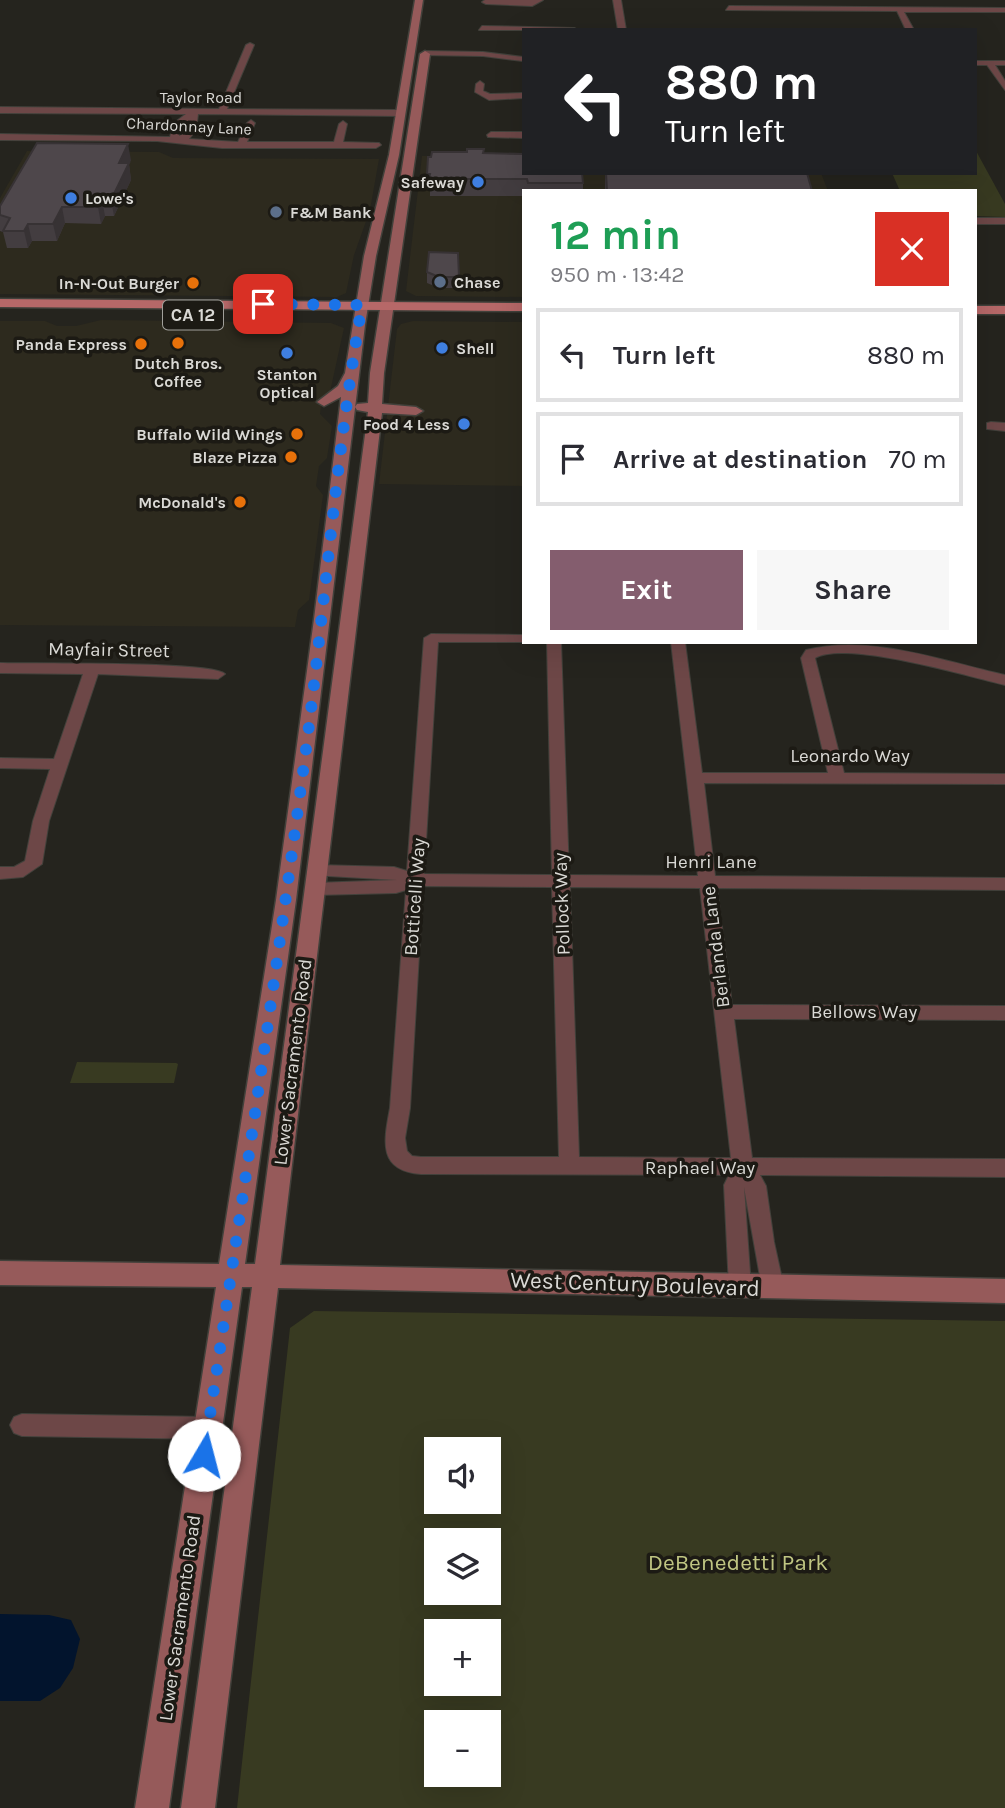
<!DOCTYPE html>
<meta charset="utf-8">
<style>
body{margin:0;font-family:Karla,sans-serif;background:#f7f7f7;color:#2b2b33;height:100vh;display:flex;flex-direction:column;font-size:26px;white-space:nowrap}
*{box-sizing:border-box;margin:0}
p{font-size:23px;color:#7c7c81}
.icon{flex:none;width:38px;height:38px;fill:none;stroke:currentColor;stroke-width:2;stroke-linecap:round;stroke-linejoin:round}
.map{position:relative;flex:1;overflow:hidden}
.sheet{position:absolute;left:522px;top:189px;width:455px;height:455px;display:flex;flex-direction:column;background:#fff;border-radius:0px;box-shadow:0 7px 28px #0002}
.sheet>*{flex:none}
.top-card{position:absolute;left:522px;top:28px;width:455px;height:147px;border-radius:0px;box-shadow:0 7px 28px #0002;background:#202124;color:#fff;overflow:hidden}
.controls{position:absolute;left:424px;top:1437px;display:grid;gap:14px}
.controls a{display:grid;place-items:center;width:77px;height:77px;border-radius:0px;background:#fff;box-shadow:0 7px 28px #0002;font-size:35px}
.pin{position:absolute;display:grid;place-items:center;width:60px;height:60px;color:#fff;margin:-30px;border-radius:14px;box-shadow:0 4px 10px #0006}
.me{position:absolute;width:77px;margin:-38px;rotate:8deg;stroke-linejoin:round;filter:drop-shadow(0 0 5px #0008)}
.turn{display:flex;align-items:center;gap:24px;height:147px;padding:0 28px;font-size:32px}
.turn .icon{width:91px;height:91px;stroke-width:2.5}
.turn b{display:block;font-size:49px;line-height:60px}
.round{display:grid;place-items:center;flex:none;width:74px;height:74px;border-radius:0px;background:#f7f7f7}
.overview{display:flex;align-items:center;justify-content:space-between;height:119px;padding:0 28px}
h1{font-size:42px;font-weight:700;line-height:52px;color:#1e9e55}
.cta{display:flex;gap:14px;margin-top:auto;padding:14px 28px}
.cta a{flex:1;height:80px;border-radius:0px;background:#845d6e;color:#fff;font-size:28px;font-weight:700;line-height:80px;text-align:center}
.cta a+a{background:#f7f7f7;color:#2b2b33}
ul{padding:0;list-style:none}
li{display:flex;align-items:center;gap:21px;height:94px;margin:0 14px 10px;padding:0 14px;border:4px solid #e1e1e2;border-radius:0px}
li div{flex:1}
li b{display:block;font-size:26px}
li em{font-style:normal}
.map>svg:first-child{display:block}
.built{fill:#2d2a1e}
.green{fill:#383a21;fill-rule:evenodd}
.water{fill:#02142d}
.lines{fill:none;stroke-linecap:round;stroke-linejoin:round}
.street-casing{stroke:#42413b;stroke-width:2}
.secondary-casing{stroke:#42413b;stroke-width:3}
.primary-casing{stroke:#42413b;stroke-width:3}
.street{fill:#6d4747;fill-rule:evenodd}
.secondary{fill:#965a5a;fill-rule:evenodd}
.primary{fill:#b66868;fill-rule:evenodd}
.wall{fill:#433d40}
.shaded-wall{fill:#373234}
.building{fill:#4e474b;stroke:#373234;stroke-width:2}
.route{stroke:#1a73e8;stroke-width:12;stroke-dasharray:0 21.6}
.shop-dot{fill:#3f7fe0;stroke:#1c1a14;stroke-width:2.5}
.service-dot{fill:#5c6f8a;stroke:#1c1a14;stroke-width:2.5}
.food-dot{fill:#e8710a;stroke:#1c1a14;stroke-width:2.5}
.labels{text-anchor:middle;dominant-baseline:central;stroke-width:7;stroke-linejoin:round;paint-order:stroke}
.far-street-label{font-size:16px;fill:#dad9d5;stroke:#1c1a14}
.far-poi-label{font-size:16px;font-weight:bold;fill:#dad9d5;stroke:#1c1a14;text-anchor:end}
.shield{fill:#1c1a14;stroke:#a1a09b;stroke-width:2}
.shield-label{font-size:18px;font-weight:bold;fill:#dad9d5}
.street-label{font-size:19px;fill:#dad9d5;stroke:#1c1a14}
.near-street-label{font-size:23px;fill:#dad9d5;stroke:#1c1a14}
.near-park-label{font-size:23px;fill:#bfc582;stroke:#1c1a14}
</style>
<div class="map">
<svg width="1005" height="1808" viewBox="0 0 1005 1808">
<rect width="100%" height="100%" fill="#25241e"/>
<g class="built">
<path d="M27 151 159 152 173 158 379 159 370 210 354 255 346 293 337 297 0 294V198Z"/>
<path d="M422 156 523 157V173H821L828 191H523V297L416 296 406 291Z"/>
<path d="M101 320 331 323 344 328 330 392 322 398 320 414 332 426 327 458 319 466 316 486 323 495 309 600 298 610 295 627 0 625V321H45L57 326H76Z"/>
<path d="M413 321 523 322V486L379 484 397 329 401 324Z"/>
</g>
<g class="green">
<path d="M975 149 1005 204V217L975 216V191H900L892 173H975Z"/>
<path d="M77 1062 176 1063 178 1064 174 1083H70Z"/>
<path d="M314 1311 1005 1321V1808H237L290 1328ZM436 1449H488V1502H436ZM436 1540H488V1592H436ZM436 1631H488V1684H436ZM436 1722H488V1774H436Z"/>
</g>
<path class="water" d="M0 1614 49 1615 71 1620 80 1639 73 1668 60 1688 40 1701H0Z"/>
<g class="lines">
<g class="street-casing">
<g id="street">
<path d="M485 0H543L532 6 486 4 482 2Z"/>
<path d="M613 0H621L626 30H618Z"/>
<path d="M729 6 1005 8V12H904L914 30H906L897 11 726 10Z"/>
<path d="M482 26 574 28 578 30H479Z"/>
<path d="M250 43 254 45 227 109 401 110 405 113 401 116 198 114 196 130 189 139 238 142 247 123 251 120 255 123 247 142H334L339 124 343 121 347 124 343 142 379 143 381 145 376 148H222L157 141 0 140V134L170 137 174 123 186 114 0 113V107L219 109 246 45ZM189 120 187 132 179 136 181 126Z"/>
<path d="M425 51 483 52 523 57V61L483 56 422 55Z"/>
<path d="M975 61H1005V65H995L1005 81V90L987 65H975Z"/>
<path d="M480 81 484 84 483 91 490 94 523 93V98L489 100 475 92 476 84Z"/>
<path d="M491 132H523V138L488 137 487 135Z"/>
<rect x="975" y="218" width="30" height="6"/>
<path d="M991 422 1005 423V431L987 429V423Z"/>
<path d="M431 634 523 635V642H527H438L424 874 552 875 547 642H561L569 875 698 876 671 642H685L702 773H828L801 658 806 650C870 634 942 661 1005 675V685C967 676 846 640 815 658L844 773 1005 774V784L704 783 715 876 1005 878V890L717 888 732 1005 1005 1006V1020L734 1019 752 1158 1005 1159V1177L760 1175 766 1186 774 1242 784 1288 781 1295 773 1298 765 1295 762 1288 744 1187 751 1287 748 1294 740 1297 732 1294 729 1287 724 1185 729 1175 421 1174C377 1171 384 1140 390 1108L406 890 396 893 315 895 306 889 315 883 397 880 311 875 308 871 311 867 317 865 394 867 407 871 424 638ZM423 886 552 887 559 1157H421L412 1156 407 1151 405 1138 410 1108ZM570 887 700 888 731 1158 579 1157Z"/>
<path d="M0 663C31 664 212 661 225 674L218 679 98 674 49 821 42 864 23 877 0 879V867H14L25 861 33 821 50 769 0 768V758L54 759 83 674 0 673Z"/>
<path d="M22 1414 208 1417 216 1420 220 1428 216 1436 208 1439 22 1436 14 1433 10 1425 14 1417Z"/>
</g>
</g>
<g class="secondary-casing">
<path id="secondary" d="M415 0H423L399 155 376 256 365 325 296 900 245 1264H255L368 412 357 410 355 407 357 404 368 403 370 373 420 54 425 51 430 54 384 373 382 404 416 407 423 411 416 415 382 413 280 1265 1005 1279V1303L278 1288 215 1808H181L252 1287H242L169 1808H135L216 1287 0 1285V1261L219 1264 276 900 314 619 341 397 324 406 317 402 338 386 345 373 364 256 389 155Z"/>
</g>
<g class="primary-casing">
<g id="primary">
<path d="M0 299 523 303V311L0 307Z"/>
<rect x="975" y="306" width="30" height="8"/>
</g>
</g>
<use href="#street" class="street"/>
<use href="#secondary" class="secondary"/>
<use href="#primary" class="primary"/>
</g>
<g class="wall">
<path d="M484 153 583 183V191H523V196H430V190H427V174Z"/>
<path d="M131 160 129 164 131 180 114 216H105L101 224 65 223 57 241H32L28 248H7L3 232 0 231V206Z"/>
<path d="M605 173H807L812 191H605Z"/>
<path d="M458 253 459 288H439L427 283V272Z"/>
</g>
<g class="shaded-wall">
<path d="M128 144 131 160 129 164 131 180 114 216 111 200 119 163Z"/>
<path d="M102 200 105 216 101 224 98 207Z"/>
<path d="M62 207 65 223 57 241 53 224Z"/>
<path d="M28 224 32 241 28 248 24 231Z"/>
</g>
<g class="building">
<path d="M37 143 128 144 119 163H129L111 200H102L98 207H62L53 224H28L24 231H3L10 218 0 215V206Z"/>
<path d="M467 149H484L483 153 523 154V173H582L583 183H528L527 179H429L430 174H427L428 157H431L432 152H467Z"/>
<path d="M606 173H807L812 191H607Z"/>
<path d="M429 252 458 253 459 277H439L427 272Z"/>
</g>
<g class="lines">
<path class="route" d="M204 1455C239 1223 274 990 305 757 325 606 336 455 362 305L263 304"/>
</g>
<g class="shop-dot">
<circle cx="478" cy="182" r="7"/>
<circle cx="71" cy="198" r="7"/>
<circle cx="442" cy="348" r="7"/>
<circle cx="287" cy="353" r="7"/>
<circle cx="464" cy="424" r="7"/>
</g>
<g class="service-dot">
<circle cx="276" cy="212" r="7"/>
<circle cx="440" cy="282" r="7"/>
</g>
<g class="food-dot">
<circle cx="193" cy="283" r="7"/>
<circle cx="178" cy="343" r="7"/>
<circle cx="141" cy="344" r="7"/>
<circle cx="297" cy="434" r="7"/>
<circle cx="291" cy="457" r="7"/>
<circle cx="240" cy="502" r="7"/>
</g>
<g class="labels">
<g class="far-street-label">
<text x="201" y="97">Taylor Road</text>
<text transform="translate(189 126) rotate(3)">Chardonnay Lane</text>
</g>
<g class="far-poi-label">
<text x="464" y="182">Safeway</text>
<text x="85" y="198" text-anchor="start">Lowe's</text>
<text x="290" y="212" text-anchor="start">F&amp;M Bank</text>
<text x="454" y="282" text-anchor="start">Chase</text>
<text x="179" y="283">In-N-Out Burger</text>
<text x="127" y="344">Panda Express</text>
<text x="456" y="348" text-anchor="start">Shell</text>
<text x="178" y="363" text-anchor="middle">Dutch Bros.<tspan x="178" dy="18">Coffee</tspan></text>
<text x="287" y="374" text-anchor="middle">Stanton<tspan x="287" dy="18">Optical</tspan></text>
<text x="450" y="424">Food 4 Less</text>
<text x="283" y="434">Buffalo Wild Wings</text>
<text x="277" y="457">Blaze Pizza</text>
<text x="226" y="502">McDonald's</text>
</g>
<rect class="shield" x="163" y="300.5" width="60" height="29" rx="5"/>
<g class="shield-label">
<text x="193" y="315">CA 12</text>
</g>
<g class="street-label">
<text transform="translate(109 650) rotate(1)">Mayfair Street</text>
<text x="850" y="756">Leonardo Way</text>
<text x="711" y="862">Henri Lane</text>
<text transform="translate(415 897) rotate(-86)">Botticelli Way</text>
<text transform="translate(562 904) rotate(-92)">Pollock Way</text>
<text transform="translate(716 947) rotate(-97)">Berlanda Lane</text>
<text x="864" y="1012">Bellows Way</text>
<text transform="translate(293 1062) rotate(-83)">Lower Sacramento Road</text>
<text x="700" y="1168">Raphael Way</text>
<text transform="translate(180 1618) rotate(-82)">Lower Sacramento Road</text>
</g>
<g class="near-street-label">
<text transform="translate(635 1284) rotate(2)">West Century Boulevard</text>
</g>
<g class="near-park-label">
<text x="738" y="1562">DeBenedetti Park</text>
</g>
</g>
</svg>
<div class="controls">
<a><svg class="icon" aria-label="sound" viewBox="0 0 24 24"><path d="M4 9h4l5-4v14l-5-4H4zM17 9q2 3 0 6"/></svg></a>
<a><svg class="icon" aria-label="layers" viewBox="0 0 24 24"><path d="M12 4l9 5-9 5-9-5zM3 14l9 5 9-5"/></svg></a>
<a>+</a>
<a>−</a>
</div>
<div class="pin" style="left:263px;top:304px;background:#d93025"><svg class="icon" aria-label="arrive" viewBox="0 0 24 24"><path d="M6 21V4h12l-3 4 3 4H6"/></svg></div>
<svg class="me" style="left:204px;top:1455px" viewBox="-20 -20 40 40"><circle r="19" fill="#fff"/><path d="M0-13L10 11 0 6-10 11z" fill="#1a73e8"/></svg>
<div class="top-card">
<div class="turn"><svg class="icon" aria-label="left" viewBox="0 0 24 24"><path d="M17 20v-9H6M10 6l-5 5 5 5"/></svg><div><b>880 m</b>Turn left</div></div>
</div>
<section class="sheet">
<div class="overview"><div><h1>12 min</h1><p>950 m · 13:42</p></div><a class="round" style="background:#d93025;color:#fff"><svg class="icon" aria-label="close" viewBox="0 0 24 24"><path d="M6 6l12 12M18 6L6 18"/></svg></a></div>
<ul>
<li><svg class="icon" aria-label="left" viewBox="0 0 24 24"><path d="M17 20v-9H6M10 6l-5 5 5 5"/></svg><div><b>Turn left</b></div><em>880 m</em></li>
<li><svg class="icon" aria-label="arrive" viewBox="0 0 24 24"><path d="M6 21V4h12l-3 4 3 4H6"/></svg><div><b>Arrive at destination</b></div><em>70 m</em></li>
</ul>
<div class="cta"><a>Exit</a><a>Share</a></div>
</section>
</div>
